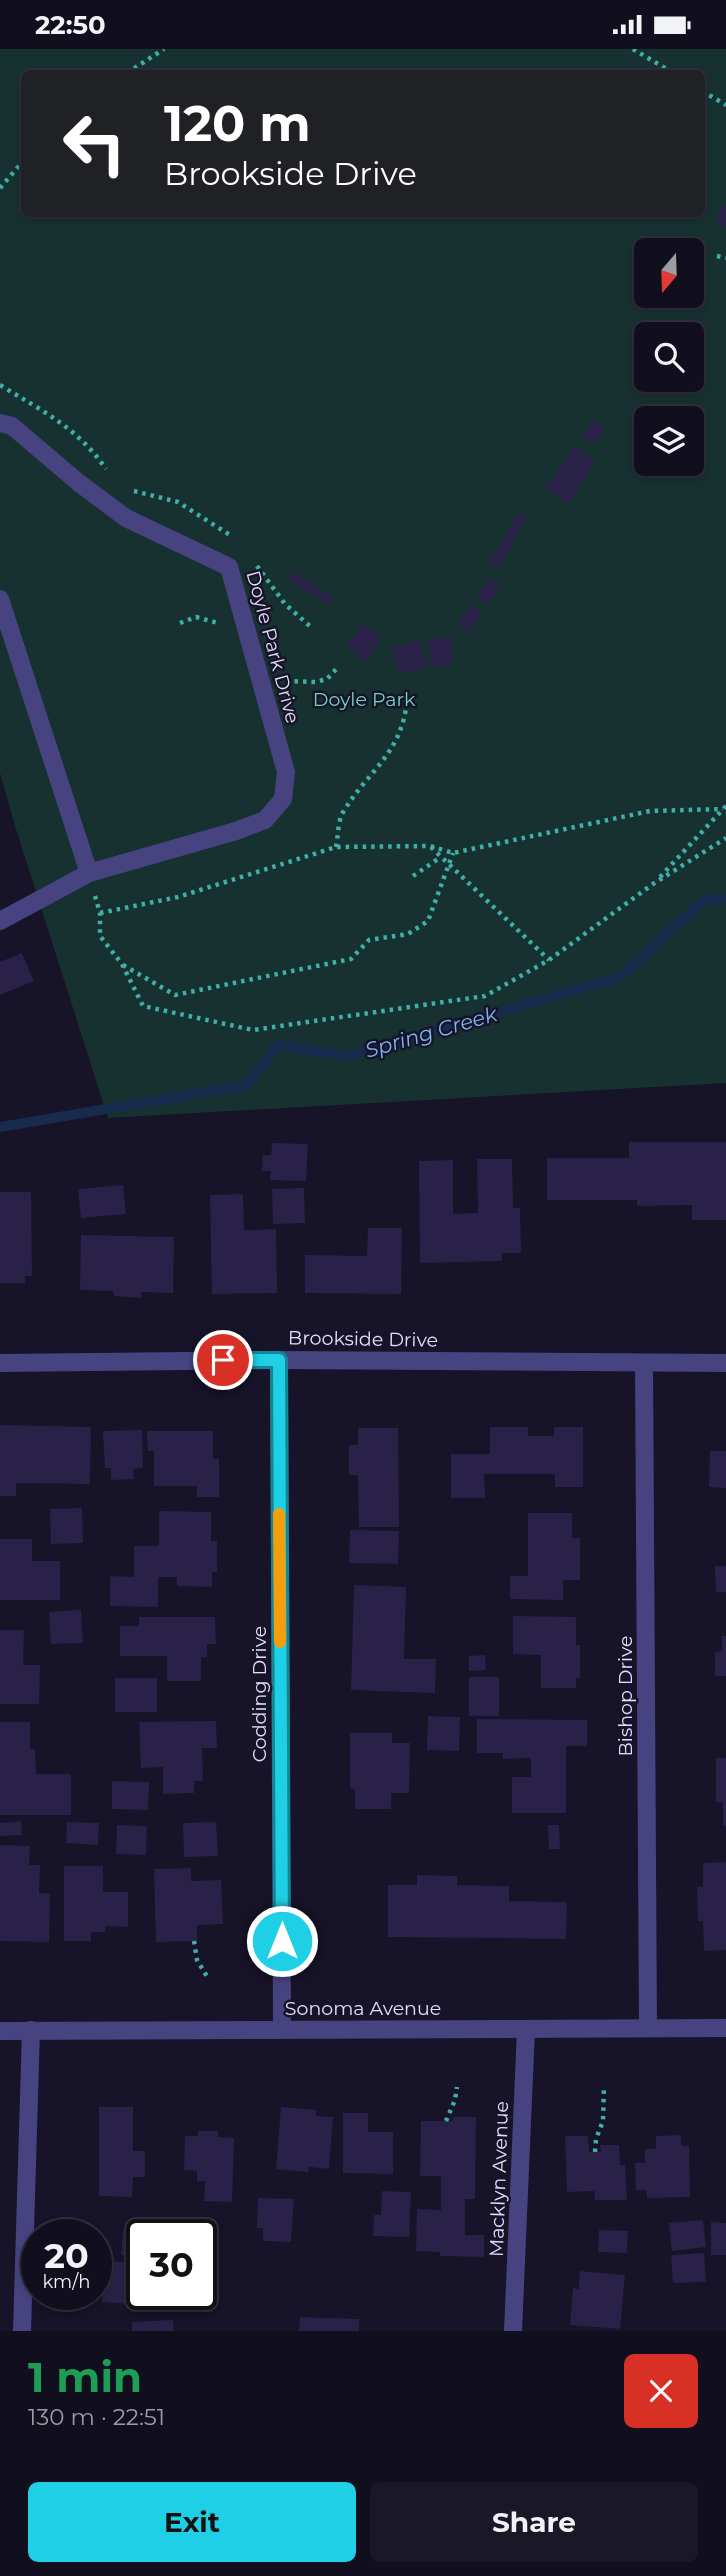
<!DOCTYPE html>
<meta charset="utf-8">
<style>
body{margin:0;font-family:Montserrat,sans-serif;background:#1a1727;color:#f1f3f6;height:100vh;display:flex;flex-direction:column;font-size:26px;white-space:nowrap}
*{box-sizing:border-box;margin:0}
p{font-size:23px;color:#9c9ca4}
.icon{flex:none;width:38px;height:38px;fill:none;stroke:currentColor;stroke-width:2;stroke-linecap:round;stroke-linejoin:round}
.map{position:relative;height:2282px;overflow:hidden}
.side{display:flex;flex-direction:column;background:#110e1e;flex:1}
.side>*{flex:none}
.hud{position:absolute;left:21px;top:21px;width:684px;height:147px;border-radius:10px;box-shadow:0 4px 10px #0003,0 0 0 2px #302e3c;background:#202124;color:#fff;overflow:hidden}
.needle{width:46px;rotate:199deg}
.tools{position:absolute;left:634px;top:189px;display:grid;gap:14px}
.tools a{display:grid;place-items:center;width:70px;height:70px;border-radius:10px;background:#110e1e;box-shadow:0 4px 10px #0003,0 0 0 2px #302e3c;font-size:35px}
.speed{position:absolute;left:21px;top:2170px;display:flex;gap:14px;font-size:35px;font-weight:700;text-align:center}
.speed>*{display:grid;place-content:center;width:91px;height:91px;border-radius:50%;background:#110e1e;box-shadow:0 4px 10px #0003,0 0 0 2px #302e3c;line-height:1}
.speed small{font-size:18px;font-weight:400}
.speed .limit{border:4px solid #111;border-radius:10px;background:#fff;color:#111}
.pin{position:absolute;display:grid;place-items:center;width:60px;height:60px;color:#fff;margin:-30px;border:4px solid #fff;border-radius:50%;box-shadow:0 2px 7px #0007}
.me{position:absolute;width:77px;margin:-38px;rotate:0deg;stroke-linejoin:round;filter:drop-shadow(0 0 5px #0008)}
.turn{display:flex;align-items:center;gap:24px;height:147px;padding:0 28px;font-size:32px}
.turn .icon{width:91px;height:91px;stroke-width:2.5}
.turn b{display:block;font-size:49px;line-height:60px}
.round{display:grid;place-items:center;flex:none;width:74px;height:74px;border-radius:10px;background:#1a1727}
.head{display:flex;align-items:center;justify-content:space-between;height:119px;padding:0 28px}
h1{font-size:42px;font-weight:700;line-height:52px;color:#1e9e55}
.primary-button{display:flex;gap:14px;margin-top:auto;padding:14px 28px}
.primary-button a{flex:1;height:80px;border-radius:10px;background:#1fcfe6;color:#111;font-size:28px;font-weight:700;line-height:80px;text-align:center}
.primary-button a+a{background:#1a1727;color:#f1f3f6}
.status{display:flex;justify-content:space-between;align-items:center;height:49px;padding:0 35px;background:#110e1e;direction:ltr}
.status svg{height:19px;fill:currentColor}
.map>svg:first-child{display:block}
.green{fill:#173130;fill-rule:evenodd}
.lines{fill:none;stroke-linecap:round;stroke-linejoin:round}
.stream{stroke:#172b4d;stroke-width:10}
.building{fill:#292147}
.path{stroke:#3eafa9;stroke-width:4.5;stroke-dasharray:3.5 5;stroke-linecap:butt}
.service{stroke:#474381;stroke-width:18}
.minor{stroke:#474381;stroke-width:18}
.tertiary{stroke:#474381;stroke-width:18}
.route-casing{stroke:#148796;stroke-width:18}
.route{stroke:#1fcfe6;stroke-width:12}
.slow{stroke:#f59e0b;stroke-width:12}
.labels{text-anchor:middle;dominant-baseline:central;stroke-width:5;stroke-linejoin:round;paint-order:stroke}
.street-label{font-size:19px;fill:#e1defb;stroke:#171328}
.park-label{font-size:19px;fill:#70d4bd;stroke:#171328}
.water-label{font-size:21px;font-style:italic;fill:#77b6f0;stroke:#171328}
</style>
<div class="status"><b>22:50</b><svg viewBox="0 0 49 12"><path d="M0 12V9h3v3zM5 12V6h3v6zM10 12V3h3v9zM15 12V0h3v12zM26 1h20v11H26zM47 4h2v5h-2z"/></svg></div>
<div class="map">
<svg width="726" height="2282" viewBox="0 0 726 2282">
<rect width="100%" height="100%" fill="#171328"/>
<path class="green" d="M0 0H726V1034L108 1069 15 777 0 724ZM24 24H702V164H24ZM646 201H691V247H646ZM646 285H691V331H646ZM646 369H691V415H646Z"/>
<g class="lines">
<path class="stream" d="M0 1078 247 1036 278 996 348 1007 620 928 704 851 726 850"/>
</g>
<g class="building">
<path d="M726 153V178L715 171Z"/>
<path d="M592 371 605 379 595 395 582 387Z"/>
<path d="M575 398 596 413 568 454 546 439Z"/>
<path d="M518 464 527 469 499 519 490 514Z"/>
<path d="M292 523 333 548 329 556 287 530Z"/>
<path d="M489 530 500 538 487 556 477 548Z"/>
<path d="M471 555 483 563 468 583 457 575Z"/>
<path d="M362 575 382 589 366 612 346 598Z"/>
<path d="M449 587 454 615 432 618 427 591Z"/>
<path d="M419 591 426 619 399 625 392 598Z"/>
<path d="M22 904 34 932 0 946V913Z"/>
<path d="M629 1093H726V1171H692V1156L637 1157V1151H547V1109H629Z"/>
<path d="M272 1094 308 1095 306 1132 270 1131 271 1122H262L263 1106H271Z"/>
<path d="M477 1110H512L513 1159H520L521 1204H502V1212L420 1214 419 1112 453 1111V1165L478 1164Z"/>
<path d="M123 1136 126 1165 81 1169 78 1140Z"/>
<path d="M304 1139 305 1174 273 1175 272 1140Z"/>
<path d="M0 1143H31L32 1227H25V1234H0Z"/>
<path d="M243 1145 244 1181 276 1180 277 1244 212 1245 210 1146Z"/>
<path d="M368 1179H402L401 1245 305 1244V1206L367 1207Z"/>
<path d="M81 1186 174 1188 173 1244 141 1243 142 1249 114 1247 113 1242 80 1241Z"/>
<path d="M0 1376 91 1378 90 1435 16 1434V1447H0Z"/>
<path d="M490 1378H528V1387H554V1378H583V1438H555V1425H484L485 1449H451V1405H490Z"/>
<path d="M358 1379H398L399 1478H359L358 1426H349V1396H358Z"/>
<path d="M142 1381 143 1419 133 1420 134 1430 111 1431V1419H105L103 1382Z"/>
<path d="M147 1382H213V1410L219 1409V1448H197V1437H154V1402H148Z"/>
<path d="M710 1402H726V1439L709 1438Z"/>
<path d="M82 1459 83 1494 51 1495 50 1460Z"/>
<path d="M159 1462 211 1463V1492H217V1523H212V1538L177 1537V1528H158V1558L110 1557V1527L134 1528V1497H159Z"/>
<path d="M528 1464H572V1489H580V1531H563V1551L510 1550V1527H528Z"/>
<path d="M350 1481 399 1482 398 1515 349 1514Z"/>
<path d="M0 1490H32V1512H60V1551H0Z"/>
<path d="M715 1517H726V1543H716Z"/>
<path d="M354 1536 406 1538 404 1610H436L435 1644 351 1641Z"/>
<path d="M81 1561 83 1594 51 1595 49 1563Z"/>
<path d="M513 1567 576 1568V1596H580V1629H576V1639H541V1606L513 1605Z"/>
<path d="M139 1568H215L216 1595H207V1608H201V1632H167V1607H120V1577H139Z"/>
<path d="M0 1581H24L23 1616H40L39 1655H0Z"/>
<path d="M722 1587H726V1627H715V1603L722 1602Z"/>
<path d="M485 1606 486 1621 469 1622V1607Z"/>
<rect x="469" y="1628" width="30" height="39"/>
<rect x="115" y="1629" width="42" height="34"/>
<path d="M428 1667 460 1668 459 1702 427 1701Z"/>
<path d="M477 1670 587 1671V1697H566V1764H512V1728H531V1709L503 1710V1704H477Z"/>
<path d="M216 1672 217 1699H202L203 1732H194V1744L163 1745V1718L141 1719 139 1673Z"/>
<path d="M0 1673H30V1700H35L36 1725H71V1766H0Z"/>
<path d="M350 1684H392V1694H410L409 1744H391V1760H355V1740L350 1739Z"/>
<path d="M716 1709H726V1777H723V1753H716Z"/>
<path d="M112 1732 149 1733 148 1761 112 1760Z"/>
<path d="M21 1772 22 1786 0 1787V1774Z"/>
<path d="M67 1773 99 1774 98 1796 66 1794Z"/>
<path d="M216 1773 218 1807 184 1808 183 1774Z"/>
<path d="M117 1776 147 1777 146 1806 116 1805Z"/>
<path d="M548 1776H559L560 1800H549Z"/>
<path d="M0 1796 30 1797 29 1816H40L39 1844 50 1845 49 1893 0 1892Z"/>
<path d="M726 1813V1901L704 1902 703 1872H698L697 1838H703V1814Z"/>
<path d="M64 1817H103V1843H128V1878L105 1877V1883H91V1892H64Z"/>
<path d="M191 1819V1832L221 1831 223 1875 197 1876V1892L156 1893 154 1820Z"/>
<path d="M417 1826 457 1827V1836L509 1837V1852L567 1853 566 1890 388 1888V1836H417Z"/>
<path d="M99 2058H133V2102H145V2128H133L132 2148 99 2147Z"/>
<path d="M281 2058 316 2061V2067L333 2068 329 2120 309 2118 308 2123 276 2120Z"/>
<path d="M343 2064H368V2083H393V2125L343 2124Z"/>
<path d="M453 2068H476L475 2150H465V2186H484V2208L440 2207V2203L416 2202 417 2160 441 2161V2127H420L421 2072H453Z"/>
<path d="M198 2082H218V2088L234 2089 232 2153 204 2152 205 2132H197V2122L184 2121 185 2087H198Z"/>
<path d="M681 2086V2097H689L690 2148 647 2149V2141H636L635 2114H645V2100H656V2087Z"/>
<path d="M565 2087H588L589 2103H601L600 2096H619L620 2116H625L627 2151H595L594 2142 567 2143Z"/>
<path d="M382 2142 411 2143 409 2188 373 2187 374 2166H381Z"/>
<path d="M258 2149 294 2150 291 2193 263 2192V2179H257Z"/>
<path d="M703 2171 706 2198 672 2202 669 2174Z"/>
<path d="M711 2173 726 2174V2206H711Z"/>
<path d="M123 2181 161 2184V2186H142V2207L121 2206Z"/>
<path d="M599 2181 628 2182 627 2204 598 2203Z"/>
<path d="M201 2187H208L207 2222 201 2221Z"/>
<path d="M704 2204 706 2233 673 2234 671 2206Z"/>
<path d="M104 2212 142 2214V2245H148V2256L102 2253Z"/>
<path d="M580 2222 625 2226 620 2280 570 2276 573 2239 579 2240Z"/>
<path d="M300 2268 359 2270V2282H299Z"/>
<path d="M173 2271 174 2282H132V2273Z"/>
</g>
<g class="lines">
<g class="path">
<path d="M633 0 673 24"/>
<path d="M127 24 164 0"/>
<path d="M702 42 726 56"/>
<path d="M0 139 24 111"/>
<path d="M717 207 726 209"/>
<path d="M0 336C42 362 77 378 106 420"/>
<path d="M134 442 178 453 233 488"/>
<path d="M257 517 285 555 312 579"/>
<path d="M180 574 196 568 218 574"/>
<path d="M286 632 315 633 327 630 339 617"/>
<path d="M336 798C338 788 338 774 342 765 366 723 403 705 407 650"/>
<path d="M431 798 549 911"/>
<path d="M413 827 441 808"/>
<path d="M660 828 726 757"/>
<path d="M95 847 100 864V887L122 915 143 957 253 981 485 947 549 911 653 835 726 789"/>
<path d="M100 864 178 848 336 798 430 797 453 804 650 762 723 760"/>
<path d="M123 916 175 946 351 910 369 891 408 885 428 872 453 804"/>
<path d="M194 1892 197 1911 208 1929"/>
<path d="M446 2072 455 2051 457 2038"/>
<path d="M595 2103 596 2090 603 2072 604 2037"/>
</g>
<g class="service">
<path d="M0 374 12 377 79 434 126 469 229 518 286 723 283 750 265 771 236 782 89 824 0 872"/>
<path d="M0 550 89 824"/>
</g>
<g class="minor">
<path d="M279 1311 282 1980"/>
<path d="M0 1314 279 1311 726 1314"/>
<path d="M644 1314 648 1979"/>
<path d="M22 2282 31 1981"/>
<path d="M513 2282 526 1980"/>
</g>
<path class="tertiary" d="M0 1982 726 1979"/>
</g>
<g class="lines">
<g class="route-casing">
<path id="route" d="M223 1311H279L282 1892"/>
</g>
<use href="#route" class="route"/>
<path class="slow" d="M279 1465 280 1593"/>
</g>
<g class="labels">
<g class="street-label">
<text transform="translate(273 598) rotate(75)">Doyle Park Drive</text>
<text transform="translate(363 1290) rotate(1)">Brookside Drive</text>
<text transform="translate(259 1645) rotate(-90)">Codding Drive</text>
<text transform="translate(625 1647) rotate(-90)">Bishop Drive</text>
<text x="363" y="1959">Sonoma Avenue</text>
<text transform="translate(499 2130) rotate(-88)">Macklyn Avenue</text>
</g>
<g class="park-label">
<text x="364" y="650">Doyle Park</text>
</g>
<g class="water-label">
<text transform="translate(431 983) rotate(-16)">Spring Creek</text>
</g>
</g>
</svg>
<div class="tools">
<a><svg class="needle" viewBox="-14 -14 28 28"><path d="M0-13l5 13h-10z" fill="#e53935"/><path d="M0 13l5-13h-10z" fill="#9c9ca4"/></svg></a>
<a><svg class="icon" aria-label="search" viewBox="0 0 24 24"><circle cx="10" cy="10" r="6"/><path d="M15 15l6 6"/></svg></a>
<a><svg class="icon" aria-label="layers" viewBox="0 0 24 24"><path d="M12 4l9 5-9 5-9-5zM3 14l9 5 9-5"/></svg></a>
</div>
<div class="speed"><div>20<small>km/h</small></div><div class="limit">30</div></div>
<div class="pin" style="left:223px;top:1311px;background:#d93025"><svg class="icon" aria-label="arrive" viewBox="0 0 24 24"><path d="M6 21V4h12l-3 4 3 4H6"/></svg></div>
<svg class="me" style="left:282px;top:1892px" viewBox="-20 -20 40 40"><circle r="17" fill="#1fcfe6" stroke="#fff" stroke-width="3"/><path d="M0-11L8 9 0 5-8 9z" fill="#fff"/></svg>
<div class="hud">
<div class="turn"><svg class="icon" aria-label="left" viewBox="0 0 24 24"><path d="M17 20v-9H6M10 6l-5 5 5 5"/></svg><div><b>120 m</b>Brookside Drive</div></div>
</div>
</div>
<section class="side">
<div class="head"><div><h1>1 min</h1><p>130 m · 22:51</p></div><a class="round" style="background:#d93025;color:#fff"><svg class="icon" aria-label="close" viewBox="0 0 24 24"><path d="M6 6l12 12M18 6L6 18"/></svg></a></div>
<div class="primary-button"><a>Exit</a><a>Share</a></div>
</section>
